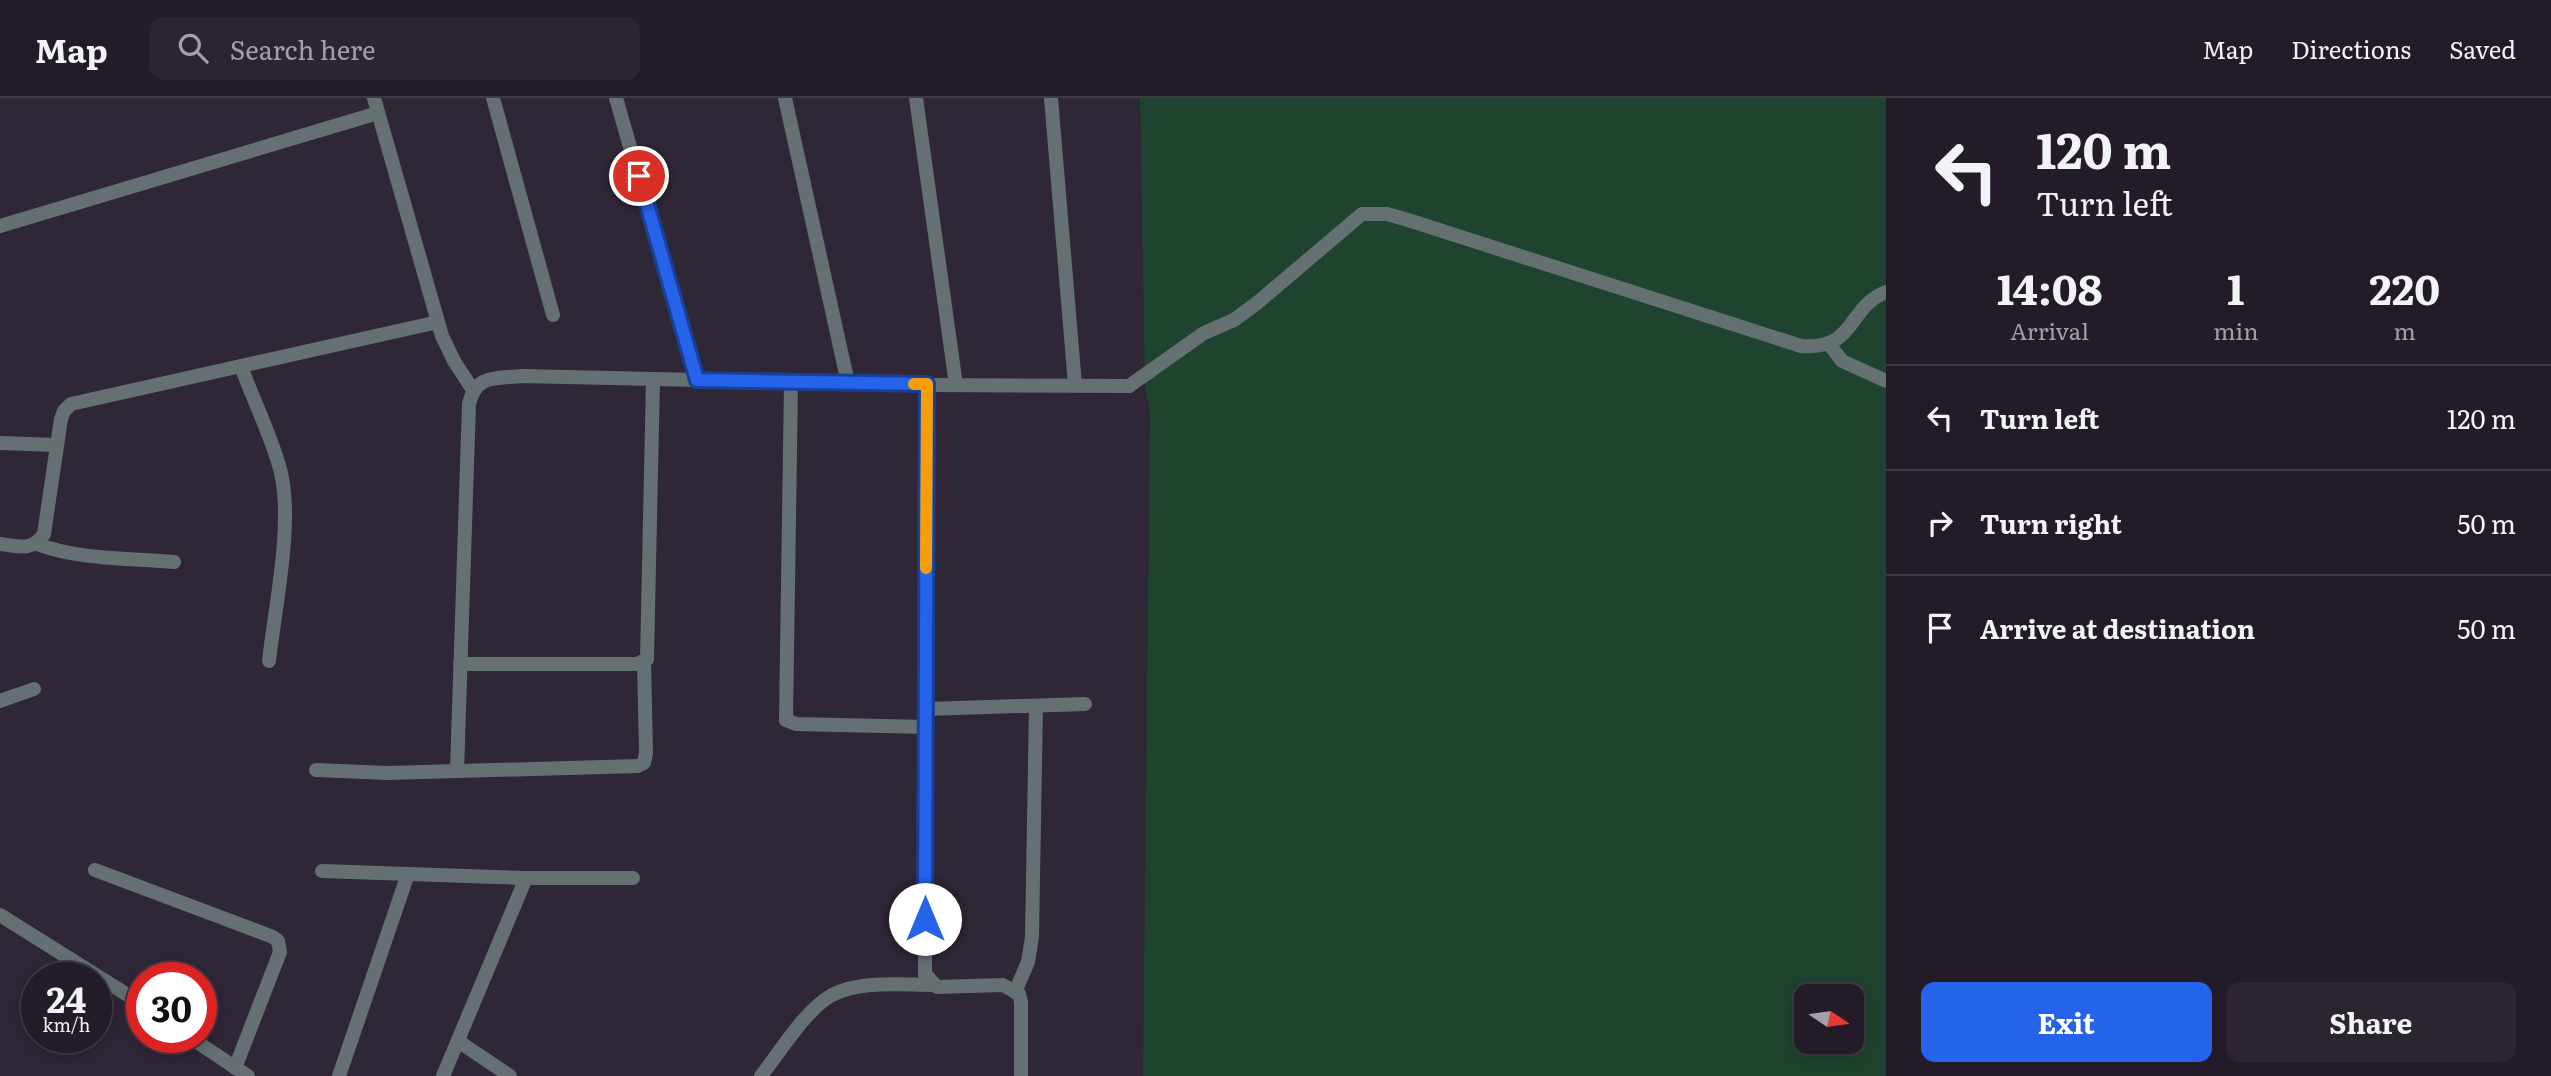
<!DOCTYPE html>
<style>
body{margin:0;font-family:Literata,serif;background:#2b2530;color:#f1f3f6;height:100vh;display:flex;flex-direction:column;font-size:26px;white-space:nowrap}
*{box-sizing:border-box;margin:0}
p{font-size:23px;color:#a3a1a8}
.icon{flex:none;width:38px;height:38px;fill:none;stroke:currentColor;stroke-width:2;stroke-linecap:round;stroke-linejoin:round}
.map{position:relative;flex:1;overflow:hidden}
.sheet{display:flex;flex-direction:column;background:#231c28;width:665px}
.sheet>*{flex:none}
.hud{background:#231c28;color:#f1f3f6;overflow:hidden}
.needle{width:46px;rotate:103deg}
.tools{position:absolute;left:1794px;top:886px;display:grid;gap:14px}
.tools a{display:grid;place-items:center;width:70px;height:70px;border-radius:14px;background:#231c28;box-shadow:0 4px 18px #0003,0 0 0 2px #403a45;font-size:35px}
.speed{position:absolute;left:21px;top:864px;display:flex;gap:14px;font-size:35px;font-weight:700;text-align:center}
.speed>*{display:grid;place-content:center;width:91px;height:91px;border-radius:50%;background:#231c28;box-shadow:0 4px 18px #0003,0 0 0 2px #403a45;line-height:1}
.speed small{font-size:18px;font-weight:400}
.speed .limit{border:10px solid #d22;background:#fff;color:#111}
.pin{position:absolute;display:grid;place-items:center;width:60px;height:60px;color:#fff;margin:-30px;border:4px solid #fff;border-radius:50%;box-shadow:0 2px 7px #0007}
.me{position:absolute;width:77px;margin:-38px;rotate:0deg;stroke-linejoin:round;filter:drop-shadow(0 0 5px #0008)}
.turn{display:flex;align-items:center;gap:24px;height:147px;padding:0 35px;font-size:32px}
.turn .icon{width:91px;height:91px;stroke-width:2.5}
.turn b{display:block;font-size:49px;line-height:60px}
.eta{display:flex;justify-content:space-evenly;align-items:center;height:119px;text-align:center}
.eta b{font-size:42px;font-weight:700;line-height:49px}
.action{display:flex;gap:14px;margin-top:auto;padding:14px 35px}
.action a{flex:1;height:80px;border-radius:14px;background:#2563eb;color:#fff;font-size:28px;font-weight:700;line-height:80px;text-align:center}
.action a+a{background:#2b2530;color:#f1f3f6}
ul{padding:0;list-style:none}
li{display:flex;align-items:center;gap:21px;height:105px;padding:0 35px;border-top:2px solid #403a45}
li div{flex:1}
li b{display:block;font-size:26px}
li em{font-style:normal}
header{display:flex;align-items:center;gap:42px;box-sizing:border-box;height:98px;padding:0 35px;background:#231c28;border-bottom:2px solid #403a45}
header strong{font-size:33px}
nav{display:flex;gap:38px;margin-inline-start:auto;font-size:24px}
.search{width:490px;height:63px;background:#2b2530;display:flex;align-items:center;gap:18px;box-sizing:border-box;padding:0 24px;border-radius:14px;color:#a3a1a8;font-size:26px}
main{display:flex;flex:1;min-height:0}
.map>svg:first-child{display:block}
.green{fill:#1e432f;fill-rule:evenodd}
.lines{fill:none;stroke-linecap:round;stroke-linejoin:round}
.service{stroke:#657073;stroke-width:14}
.minor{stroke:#657073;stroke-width:14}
.route-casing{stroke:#184099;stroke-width:18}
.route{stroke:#2563eb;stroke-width:12}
.slow{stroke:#f59e0b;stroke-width:12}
</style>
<header>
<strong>Map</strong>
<div class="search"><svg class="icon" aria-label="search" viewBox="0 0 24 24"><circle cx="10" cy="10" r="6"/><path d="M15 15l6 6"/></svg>Search here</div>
<nav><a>Map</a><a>Directions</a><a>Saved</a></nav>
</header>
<main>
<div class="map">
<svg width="1886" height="978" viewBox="0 0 1886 978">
<rect width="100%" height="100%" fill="#2f2636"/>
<path class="green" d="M1140 0H1886V978H1143L1150 315 1145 286ZM1806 898H1852V943H1806Z"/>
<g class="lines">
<g class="service">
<path d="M1829 246 1842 263 1886 283"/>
<path d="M1129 288 1204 235 1234 222 1257 205 1362 116H1387L1408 122 1801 248C1857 252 1846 210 1886 194"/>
</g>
<g class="minor">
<path d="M374 0 442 238 454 263 473 292"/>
<path d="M493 0 553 217"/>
<path d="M616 0 697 282"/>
<path d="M785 0 848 285"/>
<path d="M916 0 956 287"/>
<path d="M1051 0 1075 287"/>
<path d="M0 128 378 15"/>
<path d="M241 268C253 302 273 341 281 375 293 426 275 509 269 563"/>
<path d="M791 284 786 622 796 626 926 629"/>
<path d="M927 287 925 876 937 889 1003 887 1019 896 1021 904V978"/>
<path d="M0 345 57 347"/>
<path d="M0 446C20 448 31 454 44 436L61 321 64 313 71 306 438 224"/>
<path d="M37 446C79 462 130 460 174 464"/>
<path d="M460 566H637L647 561 653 281"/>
<path d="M0 603 34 591"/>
<path d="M926 611 1085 606"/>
<path d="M316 672 388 675 638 668 644 665 646 655 644 564"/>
<path d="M457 673 469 306C476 276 495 281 522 278L927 287 1129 288"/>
<path d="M95 772 273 839 278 843 280 854 235 970"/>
<path d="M322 773 526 780H633"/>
<path d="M0 817 142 906"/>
<path d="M1015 894 1028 864 1032 839 1036 608"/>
<path d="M191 940 248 978"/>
<path d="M458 943 510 978"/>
<path d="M339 978 408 776"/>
<path d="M443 978 526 780"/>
<path d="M761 978C780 954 805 912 832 897 861 882 901 887 933 887"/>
</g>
</g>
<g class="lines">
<g class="route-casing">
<path id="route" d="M639 78 697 282 927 286 925 821"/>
</g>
<use href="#route" class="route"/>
<path class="slow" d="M914 286H927L926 470"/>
</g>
</svg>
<div class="tools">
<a><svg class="needle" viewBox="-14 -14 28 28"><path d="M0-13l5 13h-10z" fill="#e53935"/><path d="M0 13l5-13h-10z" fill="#a3a1a8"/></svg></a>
</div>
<div class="speed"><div>24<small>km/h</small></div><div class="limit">30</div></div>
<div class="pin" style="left:639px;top:78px;background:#d93025"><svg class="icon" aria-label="arrive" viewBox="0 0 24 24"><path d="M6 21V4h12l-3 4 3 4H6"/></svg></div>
<svg class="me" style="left:925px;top:821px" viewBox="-20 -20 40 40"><circle r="19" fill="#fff"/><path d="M0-13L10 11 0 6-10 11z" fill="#2563eb"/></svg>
</div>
<section class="sheet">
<div class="hud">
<div class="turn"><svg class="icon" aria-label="left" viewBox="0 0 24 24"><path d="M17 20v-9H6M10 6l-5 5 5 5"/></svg><div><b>120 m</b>Turn left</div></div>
</div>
<div class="eta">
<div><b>14:08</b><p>Arrival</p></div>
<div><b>1</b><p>min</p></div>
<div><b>220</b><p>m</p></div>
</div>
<ul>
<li><svg class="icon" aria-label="left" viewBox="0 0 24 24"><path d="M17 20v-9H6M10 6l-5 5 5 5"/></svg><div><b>Turn left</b></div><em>120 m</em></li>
<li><svg class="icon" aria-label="right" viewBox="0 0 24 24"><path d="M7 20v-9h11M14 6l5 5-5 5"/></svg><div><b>Turn right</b></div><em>50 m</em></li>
<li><svg class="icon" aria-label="arrive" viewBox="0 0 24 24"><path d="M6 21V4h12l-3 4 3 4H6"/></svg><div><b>Arrive at destination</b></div><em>50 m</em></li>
</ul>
<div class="action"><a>Exit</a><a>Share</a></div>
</section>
</main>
